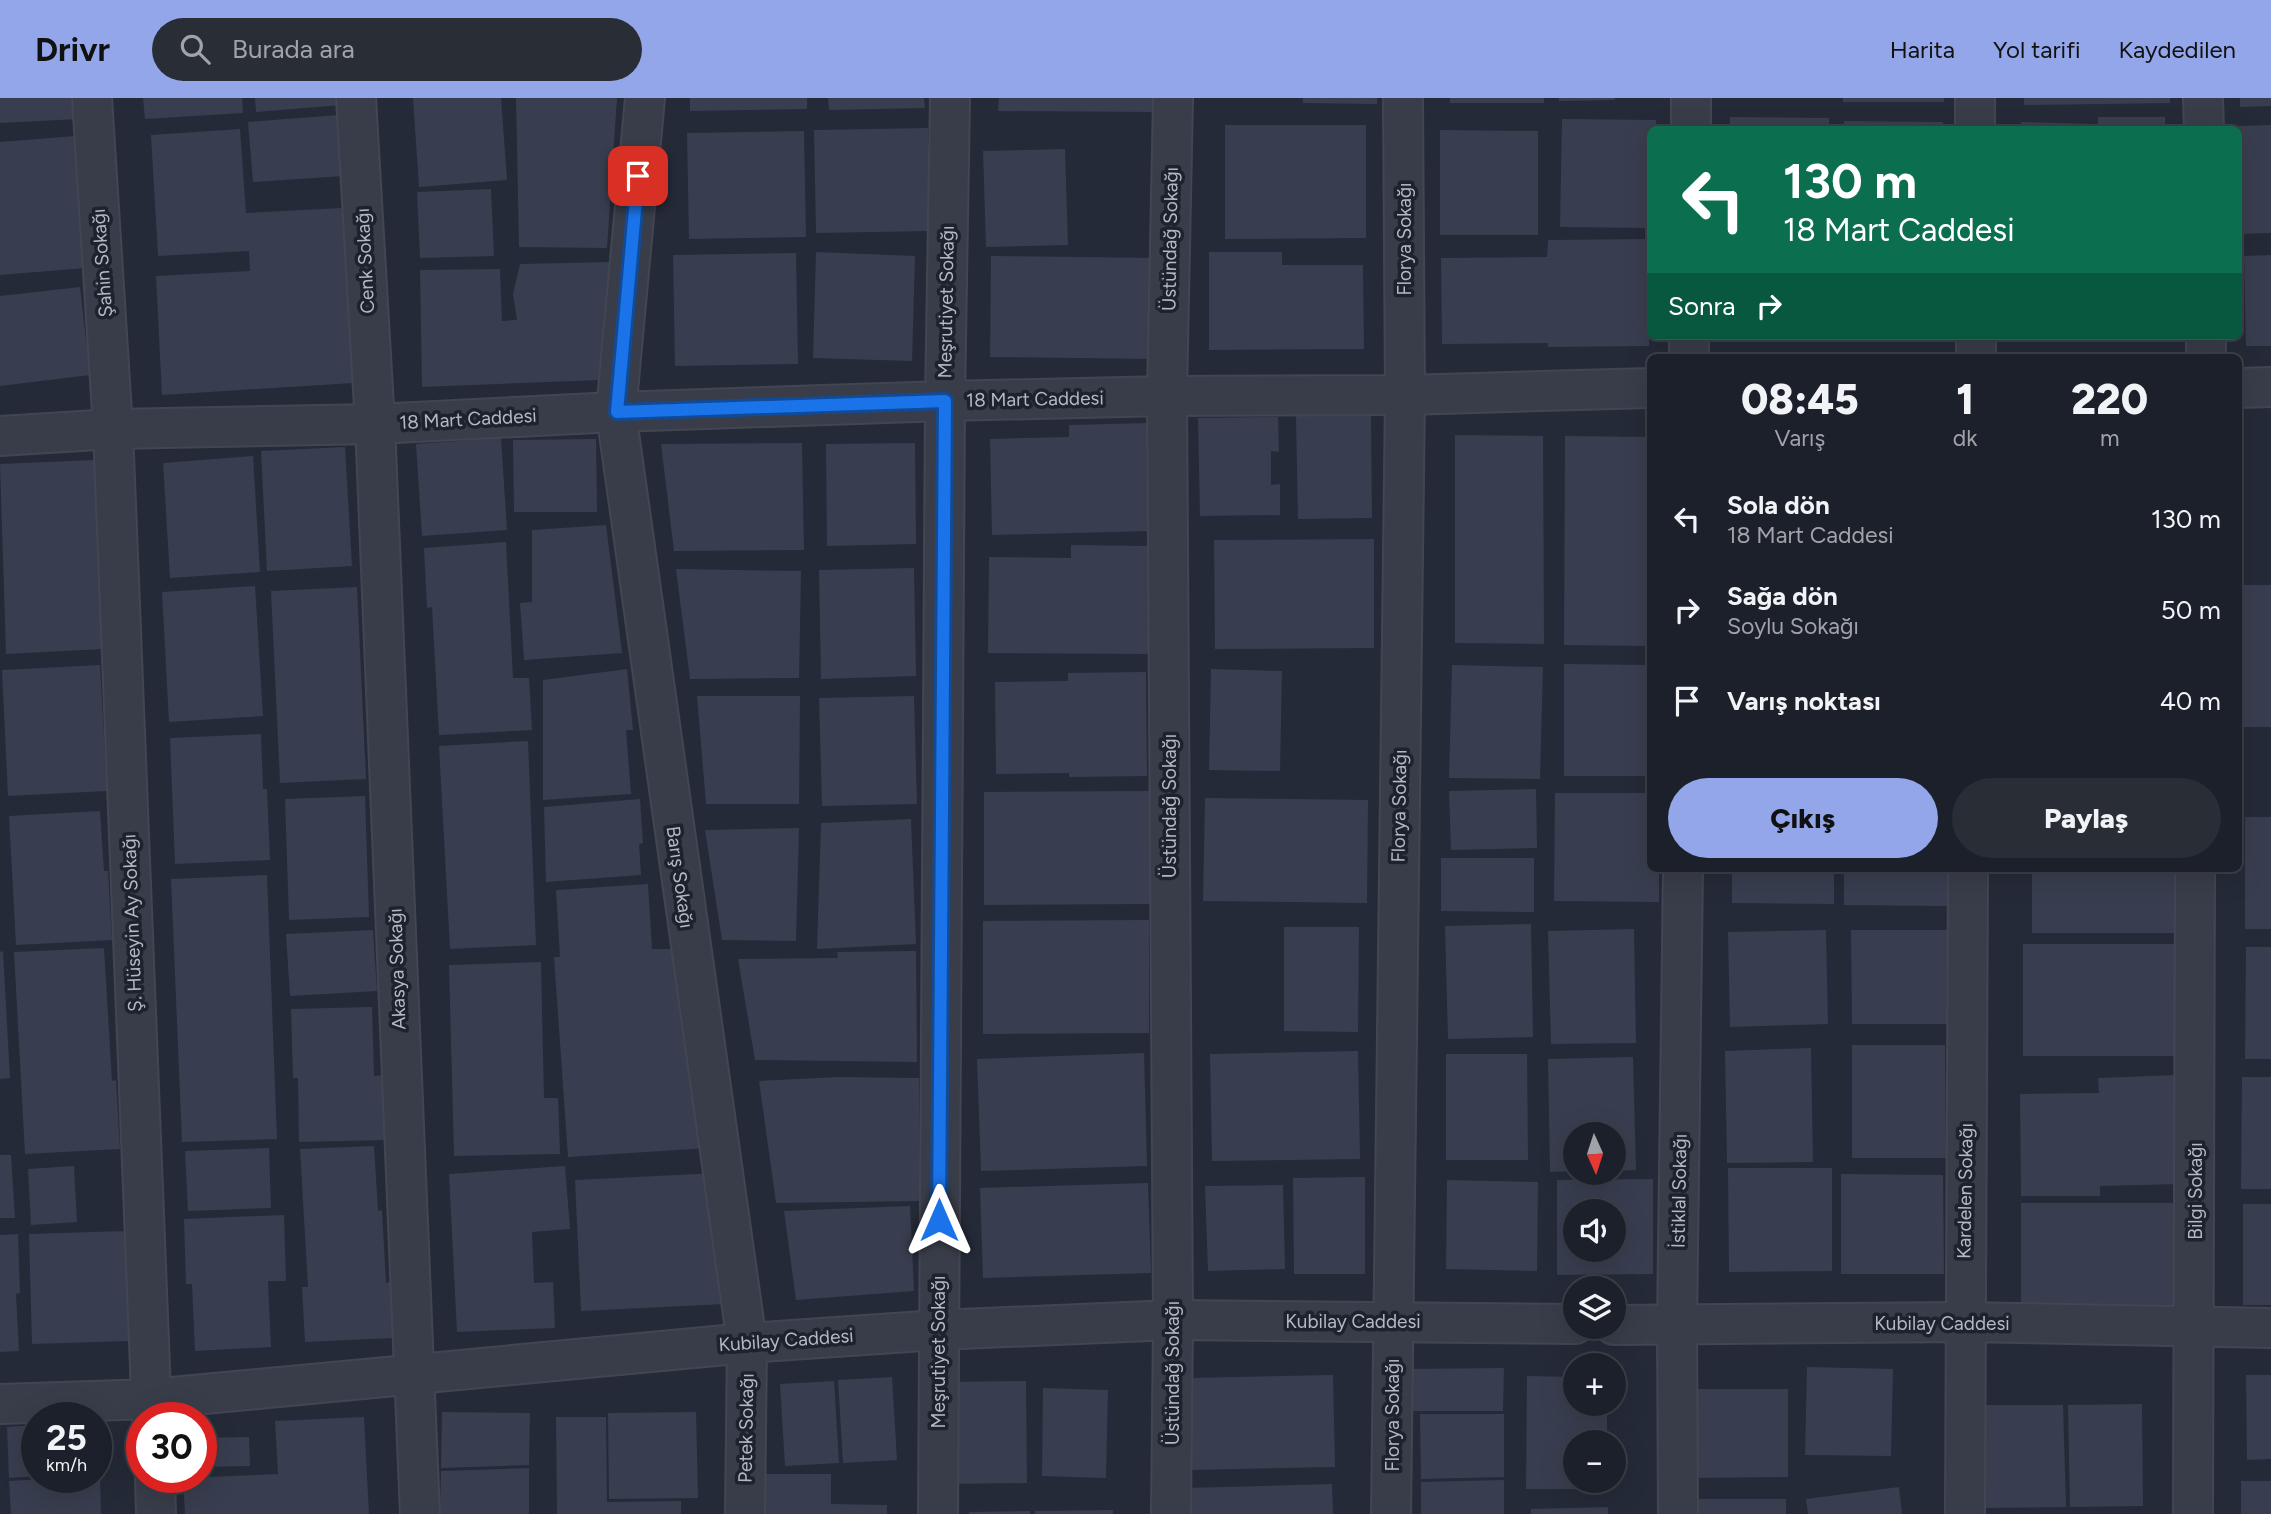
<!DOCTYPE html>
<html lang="tr">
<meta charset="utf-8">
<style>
body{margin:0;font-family:Figtree,sans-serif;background:#292d36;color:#f1f3f6;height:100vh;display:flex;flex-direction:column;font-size:26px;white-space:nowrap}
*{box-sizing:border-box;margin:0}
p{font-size:23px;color:#a0a3a8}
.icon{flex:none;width:38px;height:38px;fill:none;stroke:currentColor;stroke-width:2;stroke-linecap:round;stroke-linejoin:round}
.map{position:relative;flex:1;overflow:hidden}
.side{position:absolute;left:1647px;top:256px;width:595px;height:518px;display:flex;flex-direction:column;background:#1c202a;border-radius:10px;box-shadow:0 7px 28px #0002,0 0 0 2px #3a3e47}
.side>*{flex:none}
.hud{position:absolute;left:1647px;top:28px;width:595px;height:214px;border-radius:10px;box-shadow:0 7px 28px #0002,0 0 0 2px #3a3e47;background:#0b6e4f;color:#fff;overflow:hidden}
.needle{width:46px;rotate:177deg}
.controls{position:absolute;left:1563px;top:1024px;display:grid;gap:14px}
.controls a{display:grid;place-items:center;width:63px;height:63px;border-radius:50%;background:#1c202a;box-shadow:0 7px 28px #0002,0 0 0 2px #3a3e47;font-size:35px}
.speed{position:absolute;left:21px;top:1304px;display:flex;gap:14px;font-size:35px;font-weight:700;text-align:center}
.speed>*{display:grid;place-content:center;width:91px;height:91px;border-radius:50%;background:#1c202a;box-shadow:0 7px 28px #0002,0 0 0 2px #3a3e47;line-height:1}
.speed small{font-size:18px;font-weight:400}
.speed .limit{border:10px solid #d22;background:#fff;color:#111}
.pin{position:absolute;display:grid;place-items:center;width:60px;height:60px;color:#fff;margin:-30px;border-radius:14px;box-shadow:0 4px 10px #0006}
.me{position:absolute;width:77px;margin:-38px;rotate:0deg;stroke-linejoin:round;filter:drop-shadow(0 0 5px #0008)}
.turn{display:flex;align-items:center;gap:24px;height:147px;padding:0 21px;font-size:32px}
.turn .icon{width:91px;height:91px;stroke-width:2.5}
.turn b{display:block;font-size:49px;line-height:60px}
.then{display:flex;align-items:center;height:66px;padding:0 21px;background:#0003;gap:14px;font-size:26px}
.eta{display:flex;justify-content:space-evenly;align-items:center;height:119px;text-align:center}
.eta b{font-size:42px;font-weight:800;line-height:49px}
.button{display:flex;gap:14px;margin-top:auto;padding:14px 21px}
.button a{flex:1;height:80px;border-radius:42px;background:#94a6ea;color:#111;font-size:28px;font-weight:800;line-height:80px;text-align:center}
.button a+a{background:#292d36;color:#f1f3f6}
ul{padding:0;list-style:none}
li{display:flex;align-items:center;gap:21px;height:91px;padding:0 21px}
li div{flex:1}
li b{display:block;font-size:26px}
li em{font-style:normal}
header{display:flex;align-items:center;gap:42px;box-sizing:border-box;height:98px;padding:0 35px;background:#94a6ea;color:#111}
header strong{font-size:33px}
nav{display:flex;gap:38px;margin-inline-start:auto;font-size:24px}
.search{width:490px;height:63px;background:#292d36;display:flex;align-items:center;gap:18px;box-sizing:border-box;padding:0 24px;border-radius:38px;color:#a0a3a8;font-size:26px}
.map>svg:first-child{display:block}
.building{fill:#383e4f;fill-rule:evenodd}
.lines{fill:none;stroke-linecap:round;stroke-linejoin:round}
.minor-casing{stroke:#424652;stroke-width:42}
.minor{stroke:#393d49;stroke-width:38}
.route-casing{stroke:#114b97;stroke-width:18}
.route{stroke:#1a73e8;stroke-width:12}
.labels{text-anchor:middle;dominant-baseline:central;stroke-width:7;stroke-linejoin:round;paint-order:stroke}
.street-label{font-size:19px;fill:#b4b8c5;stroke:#1e222e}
</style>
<header>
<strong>Drivr</strong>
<div class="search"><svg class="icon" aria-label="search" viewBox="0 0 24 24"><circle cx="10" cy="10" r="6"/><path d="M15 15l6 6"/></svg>Burada ara</div>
<nav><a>Harita</a><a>Yol tarifi</a><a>Kaydedilen</a></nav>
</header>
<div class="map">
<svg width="2271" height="1416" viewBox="0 0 2271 1416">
<rect width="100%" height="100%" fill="#252a38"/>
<g class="building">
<path d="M0 0H76L78 21 0 25Z"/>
<path d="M143 0H242L243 15 145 21Z"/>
<path d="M255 0H341L342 7 256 14Z"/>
<path d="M413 0H501L507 82 419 89Z"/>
<path d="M516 0H617L607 150 519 149Z"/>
<path d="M690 0H807V11L690 13Z"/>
<path d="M828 0H924L925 10 829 12Z"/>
<path d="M999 0H1157V14L998 13Z"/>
<path d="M1303 0H1377V6L1303 5Z"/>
<rect x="1450" y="0" width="94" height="5"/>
<path d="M1559 0H1615V2L1559 3Z"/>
<rect x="1843" y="0" width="101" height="4"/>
<path d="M2024 0H2170V5L2024 7Z"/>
<path d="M2240 0H2271V8L2240 9Z"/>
<path d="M339 17 343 78 253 84 248 24Z"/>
<path d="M1730 19 1829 20V32H1730Z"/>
<rect x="2098" y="19" width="67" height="13"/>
<path d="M1562 21 1656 22V32H1650V130L1560 129Z"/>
<path d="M1844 23 1943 24V32H1844Z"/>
<path d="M2021 24 2094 26V32H2021Z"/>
<path d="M1225 27H1366V140L1225 141Z"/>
<path d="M2271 27V135L2241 136 2237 28Z"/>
<path d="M928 30 930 133 816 135 814 32Z"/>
<path d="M240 31 246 115 342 110 353 285 162 297 156 178 250 173 249 153 158 158 151 37Z"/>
<path d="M1440 32 1538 33V137H1440Z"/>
<path d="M804 33 806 139 689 141 687 35Z"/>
<path d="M75 38 85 170 0 177V44Z"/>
<path d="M1065 51 1068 147 986 149 983 53Z"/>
<path d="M491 91 494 158 420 160 417 94Z"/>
<path d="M1649 141V248L1548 249V245L1442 246 1441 160 1547 159 1548 142Z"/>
<path d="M816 154 915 158 912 263 813 260Z"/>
<path d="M1209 154H1282V167H1363L1364 251 1209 252Z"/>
<path d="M796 155 798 266 675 268 673 157Z"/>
<path d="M2271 157V248H2246L2244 158Z"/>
<path d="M991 158 1157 160 1156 261 990 259Z"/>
<path d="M612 164 613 221H605L600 282 422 289 420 172 500 171 502 223 517 222 513 196 520 166Z"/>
<path d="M80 189 90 277 0 288V198Z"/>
<path d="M1371 317 1372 420 1298 421 1296 318Z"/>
<path d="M1278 319 1279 354 1271 353V387L1280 386V417L1200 418 1198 320Z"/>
<path d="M1149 325 1151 433 992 437 990 341 1069 339V327Z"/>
<path d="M1455 337 1543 338 1544 546 1455 545Z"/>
<path d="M1565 338 1650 339V548L1564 547Z"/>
<path d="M501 340 507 432 422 438 416 346Z"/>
<path d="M596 341 597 414H514L513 342Z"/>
<path d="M802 345 804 452 674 453 661 346Z"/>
<path d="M915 345 916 446 827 448 826 346Z"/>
<path d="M345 349 352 468 267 473 261 353Z"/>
<path d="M253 358 260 474 170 480 163 365Z"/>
<path d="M95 362 103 551 6 556 0 366Z"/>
<path d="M606 427 622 555 524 562 520 505 532 504V432Z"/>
<path d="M1374 441V550L1215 551 1214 442Z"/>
<path d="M506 444 513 580H529L532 632 439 637 432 509 427 510 424 450Z"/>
<path d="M1071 447 1151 448V556L988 555 989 459 1071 460Z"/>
<path d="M914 470 916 578 821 581 819 472Z"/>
<path d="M676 471 801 473 799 580 690 581Z"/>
<rect x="2238" y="487" width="33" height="142"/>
<path d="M255 488 263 618 169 624 162 494Z"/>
<path d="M357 489 366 681 280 685 271 493Z"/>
<path d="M1564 566 1650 567V678H1564Z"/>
<path d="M100 567 107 693 8 698 2 572Z"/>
<path d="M1452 567 1543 569 1540 681 1449 680Z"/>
<path d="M627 571 633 632H626L631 696 543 702V582Z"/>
<path d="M1211 571 1282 573 1280 673 1209 672Z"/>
<path d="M1146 574 1147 678 1069 679V675L996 676 995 584 1068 583V575Z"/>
<path d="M697 598H800L799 706H706Z"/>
<path d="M914 598 917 706 822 708 819 600Z"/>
<path d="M261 636 263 691H267L270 762 175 766 170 640Z"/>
<path d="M528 643 536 847 450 851 439 648Z"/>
<path d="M1536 691 1537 750 1451 752 1449 693Z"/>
<path d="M1150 693V806L984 807V694Z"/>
<path d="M1555 695H1650V770H1659V804L1554 803Z"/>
<path d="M365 698 369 819 289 822 285 701Z"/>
<path d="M1205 700 1368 702 1367 805 1203 803Z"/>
<path d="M640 701 643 745 639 746 641 777 546 784 544 709Z"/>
<path d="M100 713 104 773H108L112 842 16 847 9 718Z"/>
<rect x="2245" y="719" width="26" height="112"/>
<path d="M911 721 916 846 817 851 821 725Z"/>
<path d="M799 730 796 843 722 842 705 732Z"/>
<path d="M1441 760H1534V814L1441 813Z"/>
<path d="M1732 770H1834V806L1732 805Z"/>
<path d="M1844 770H1947V808L1844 807Z"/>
<rect x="2032" y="770" width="149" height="65"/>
<path d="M267 777 277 1041 182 1044 171 781Z"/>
<path d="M648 786 652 851H673L708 1050 568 1059 554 859H560L556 792Z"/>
<path d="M1149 822V935L983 936V823Z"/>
<path d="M1531 826 1533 939 1448 941 1445 828Z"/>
<path d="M1284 829H1359L1358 934 1284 933Z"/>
<path d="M1634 831 1636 945 1551 946 1548 833Z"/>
<path d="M373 832 377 893 290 898 286 836Z"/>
<path d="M1826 832 1828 926 1730 929 1728 834Z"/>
<path d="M1851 832H1949V926H1852Z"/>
<rect x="2023" y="846" width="159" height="112"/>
<path d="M2246 849H2271V961H2245Z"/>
<path d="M104 850 112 983 116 982 120 1051 25 1056 14 854Z"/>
<path d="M3 853 10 980 0 981V854Z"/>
<path d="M916 853 917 964 755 962 738 861 838 860 837 854Z"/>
<path d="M541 864 544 1000H558L560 1056 454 1058 449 867Z"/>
<path d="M372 909 374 978 385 977 387 1042 299 1044 298 980H293L291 911Z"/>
<path d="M1852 947H1945L1946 1060H1852Z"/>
<path d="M1811 950 1813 1064 1727 1065 1725 953Z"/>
<path d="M1358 953 1360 1061 1212 1063 1210 956Z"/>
<path d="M1144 955 1147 1068 981 1073 977 961Z"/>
<path d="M1446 956H1527L1528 1062H1446Z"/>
<path d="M1633 959 1636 1072 1614 1073V1036H1575V1073L1550 1074 1548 961Z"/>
<path d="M2176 977 2180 1086 2100 1088V1098H2021L2020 996 2099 995 2098 980Z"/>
<path d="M839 979 919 980 920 1103 776 1105 759 983Z"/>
<path d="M2242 979H2271V1091H2241Z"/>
<path d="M374 1048 378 1113 382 1112 386 1185 390 1184 394 1240 305 1244 302 1189H308L300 1051Z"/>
<path d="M269 1050 271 1110 188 1113 185 1053Z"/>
<path d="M0 1057H11L15 1120H0Z"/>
<path d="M74 1068 77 1124 31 1127 28 1071Z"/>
<path d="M565 1068 570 1131 532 1134 534 1185 553 1184 555 1230 457 1234 449 1076Z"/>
<path d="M1728 1070H1832V1173L1729 1174Z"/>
<path d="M717 1075 724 1206 581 1213 575 1082Z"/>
<path d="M1841 1076 1943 1077 1944 1176H1841Z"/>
<path d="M1365 1079V1176H1294L1293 1080Z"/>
<path d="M1653 1081V1176L1557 1177V1082ZM1575 1113H1614V1152H1575Z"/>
<path d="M1447 1082 1538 1084 1537 1173 1446 1171Z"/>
<path d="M1148 1085 1151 1175 983 1180 980 1090Z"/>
<path d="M1283 1087 1285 1171 1208 1173 1205 1088Z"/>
<rect x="2021" y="1105" width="155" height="102"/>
<rect x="2243" y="1106" width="28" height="101"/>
<path d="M910 1108 914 1193 796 1202 784 1113Z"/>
<path d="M284 1117 286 1183H268L271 1249 195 1253 192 1186H186L184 1121Z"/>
<path d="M126 1133 130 1243 32 1246 29 1136Z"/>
<path d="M18 1136 20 1195 16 1196 19 1253 0 1254V1137Z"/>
<path d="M1807 1269 1893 1271 1891 1358 1805 1357Z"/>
<path d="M1504 1270 1503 1313H1406V1271Z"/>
<path d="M1333 1277 1335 1369 1190 1372 1189 1280Z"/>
<path d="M2246 1277H2271V1361L2247 1362Z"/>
<path d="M1527 1278 1575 1279V1306H1607V1344H1575V1382H1607V1391H1526Z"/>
<path d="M892 1279 897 1362 843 1365 838 1282Z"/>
<path d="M834 1283 839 1365 785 1368 780 1286Z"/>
<path d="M1026 1283 1027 1385 948 1386 947 1284Z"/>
<path d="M1043 1290 1108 1292 1106 1380 1042 1378Z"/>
<path d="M1691 1291H1788V1379L1691 1380Z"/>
<path d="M2142 1306 2143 1408 2070 1409 2068 1307Z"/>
<path d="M1981 1307H2063L2066 1409 1981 1410Z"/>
<path d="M442 1314 530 1315 529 1367 441 1370Z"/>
<path d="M696 1314 698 1400 609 1401 608 1315Z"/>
<path d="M1420 1316H1504V1379L1421 1381Z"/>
<path d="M364 1319 369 1416H185L183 1380 278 1376 275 1323Z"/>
<path d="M556 1319H606L607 1404 681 1403V1416H557Z"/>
<path d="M37 1327V1378L9 1380 7 1329Z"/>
<path d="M249 1339 250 1368 201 1369V1340Z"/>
<path d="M529 1370V1416H440L441 1373Z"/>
<path d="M766 1376H831V1406L887 1407V1416H766Z"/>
<path d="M96 1378H100L101 1416H11L9 1383Z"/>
<path d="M1504 1382V1416H1421V1384Z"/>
<rect x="2241" y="1383" width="30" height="33"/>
<path d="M1332 1386 1333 1416H1186V1390Z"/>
<path d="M1899 1389 1902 1416H1808L1806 1401Z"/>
<rect x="1696" y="1401" width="90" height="15"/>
<path d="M1608 1409V1416H1531V1411Z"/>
<path d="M1113 1412V1416H1035V1413Z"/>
<path d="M1030 1413V1416H969V1414Z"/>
</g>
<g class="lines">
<g class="minor-casing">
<g id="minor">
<path d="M92 0 113 331 152 1320"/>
<path d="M356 0 375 326 420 1416"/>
<path d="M645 0 616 314 747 1245 745 1416"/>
<path d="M1975 0V32"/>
<path d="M2203 0 2204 32"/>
<path d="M1691 32V0"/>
<path d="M1976 238V259"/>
<path d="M2206 238V259"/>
<path d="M1689 259V238"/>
<path d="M2238 290 2271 289"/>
<path d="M0 338 113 331 375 326 616 314 945 303 1167 298 1405 297 1650 290"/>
<path d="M1614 1227 1964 1224 2271 1230"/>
<path d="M0 1306 151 1301 747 1245 938 1232 1173 1222 1575 1226"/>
<path d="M155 1379 156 1416"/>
<path d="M938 1416 945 303 950 0"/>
<path d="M1171 1416 1173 1222 1167 298 1173 0"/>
<path d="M1391 1416 1405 297 1403 0"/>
<path d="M1678 1416 1677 1228 1683 770"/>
<path d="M1965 1416 1968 770"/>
<path d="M2193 1416 2195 770"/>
</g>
</g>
<use href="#minor" class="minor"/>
</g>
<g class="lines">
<g class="route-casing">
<path id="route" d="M638 78 617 314 945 303 939 1122"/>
</g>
<use href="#route" class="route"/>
</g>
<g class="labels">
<g class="street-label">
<text transform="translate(1170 141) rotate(-89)">Üstündağ Sokağı</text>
<text transform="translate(1404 141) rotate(-90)">Florya Sokağı</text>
<text transform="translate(365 163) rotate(-93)">Cenk Sokağı</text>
<text transform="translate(102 165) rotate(-94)">Şahin Sokağı</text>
<text transform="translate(946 204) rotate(-89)">Meşrutiyet Sokağı</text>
<text transform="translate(1035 301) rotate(-1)">18 Mart Caddesi</text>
<text transform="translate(468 321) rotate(-3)">18 Mart Caddesi</text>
<text transform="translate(1169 708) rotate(-90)">Üstündağ Sokağı</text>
<text transform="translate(1399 708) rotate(-89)">Florya Sokağı</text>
<text transform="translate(680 779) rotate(82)">Barış Sokağı</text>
<text transform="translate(132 825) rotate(-92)">Ş. Hüseyin Ay Sokağı</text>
<text transform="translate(397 871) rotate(-92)">Akasya Sokağı</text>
<text transform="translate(1679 1093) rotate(-89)">İstiklal Sokağı</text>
<text transform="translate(1965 1093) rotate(-89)">Kardelen Sokağı</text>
<text transform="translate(2195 1093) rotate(-90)">Bilgi Sokağı</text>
<text x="1353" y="1223">Kubilay Caddesi</text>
<text x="1942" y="1225">Kubilay Caddesi</text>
<text transform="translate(786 1242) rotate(-4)">Kubilay Caddesi</text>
<text transform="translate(938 1254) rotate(-90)">Meşrutiyet Sokağı</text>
<text transform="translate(1172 1275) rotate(-90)">Üstündağ Sokağı</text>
<text transform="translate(1392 1317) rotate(-90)">Florya Sokağı</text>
<text transform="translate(746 1330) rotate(-89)">Petek Sokağı</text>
</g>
</g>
</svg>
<div class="controls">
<a><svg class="needle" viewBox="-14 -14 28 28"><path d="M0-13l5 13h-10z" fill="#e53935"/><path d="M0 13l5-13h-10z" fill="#a0a3a8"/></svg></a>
<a><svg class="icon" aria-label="sound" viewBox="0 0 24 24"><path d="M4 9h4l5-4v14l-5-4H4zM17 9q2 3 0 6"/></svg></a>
<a><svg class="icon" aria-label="layers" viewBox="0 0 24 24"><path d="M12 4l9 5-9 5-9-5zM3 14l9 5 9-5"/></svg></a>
<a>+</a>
<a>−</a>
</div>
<div class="speed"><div>25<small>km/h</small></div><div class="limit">30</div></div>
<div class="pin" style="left:638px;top:78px;background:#d93025"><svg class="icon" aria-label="arrive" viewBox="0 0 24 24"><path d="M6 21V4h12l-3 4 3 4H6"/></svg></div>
<svg class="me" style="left:939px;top:1122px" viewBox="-20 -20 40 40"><path d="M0-17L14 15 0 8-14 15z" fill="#1a73e8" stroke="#fff" stroke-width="4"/></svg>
<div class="hud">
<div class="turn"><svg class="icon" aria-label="left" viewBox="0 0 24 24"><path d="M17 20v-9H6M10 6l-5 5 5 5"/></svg><div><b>130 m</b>18 Mart Caddesi</div></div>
<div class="then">Sonra<svg class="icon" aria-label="right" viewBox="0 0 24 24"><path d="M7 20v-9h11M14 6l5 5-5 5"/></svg></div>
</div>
<section class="side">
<div class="eta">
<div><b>08:45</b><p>Varış</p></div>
<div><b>1</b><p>dk</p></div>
<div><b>220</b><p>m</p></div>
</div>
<ul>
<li><svg class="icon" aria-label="left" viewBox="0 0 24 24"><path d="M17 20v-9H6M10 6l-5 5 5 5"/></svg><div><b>Sola dön</b><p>18 Mart Caddesi</p></div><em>130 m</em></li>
<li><svg class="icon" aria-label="right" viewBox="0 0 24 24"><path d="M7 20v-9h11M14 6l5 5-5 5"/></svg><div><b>Sağa dön</b><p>Soylu Sokağı</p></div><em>50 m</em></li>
<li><svg class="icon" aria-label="arrive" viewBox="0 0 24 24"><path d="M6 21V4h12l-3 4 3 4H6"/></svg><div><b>Varış noktası</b></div><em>40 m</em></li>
</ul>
<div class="button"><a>Çıkış</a><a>Paylaş</a></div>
</section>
</div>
